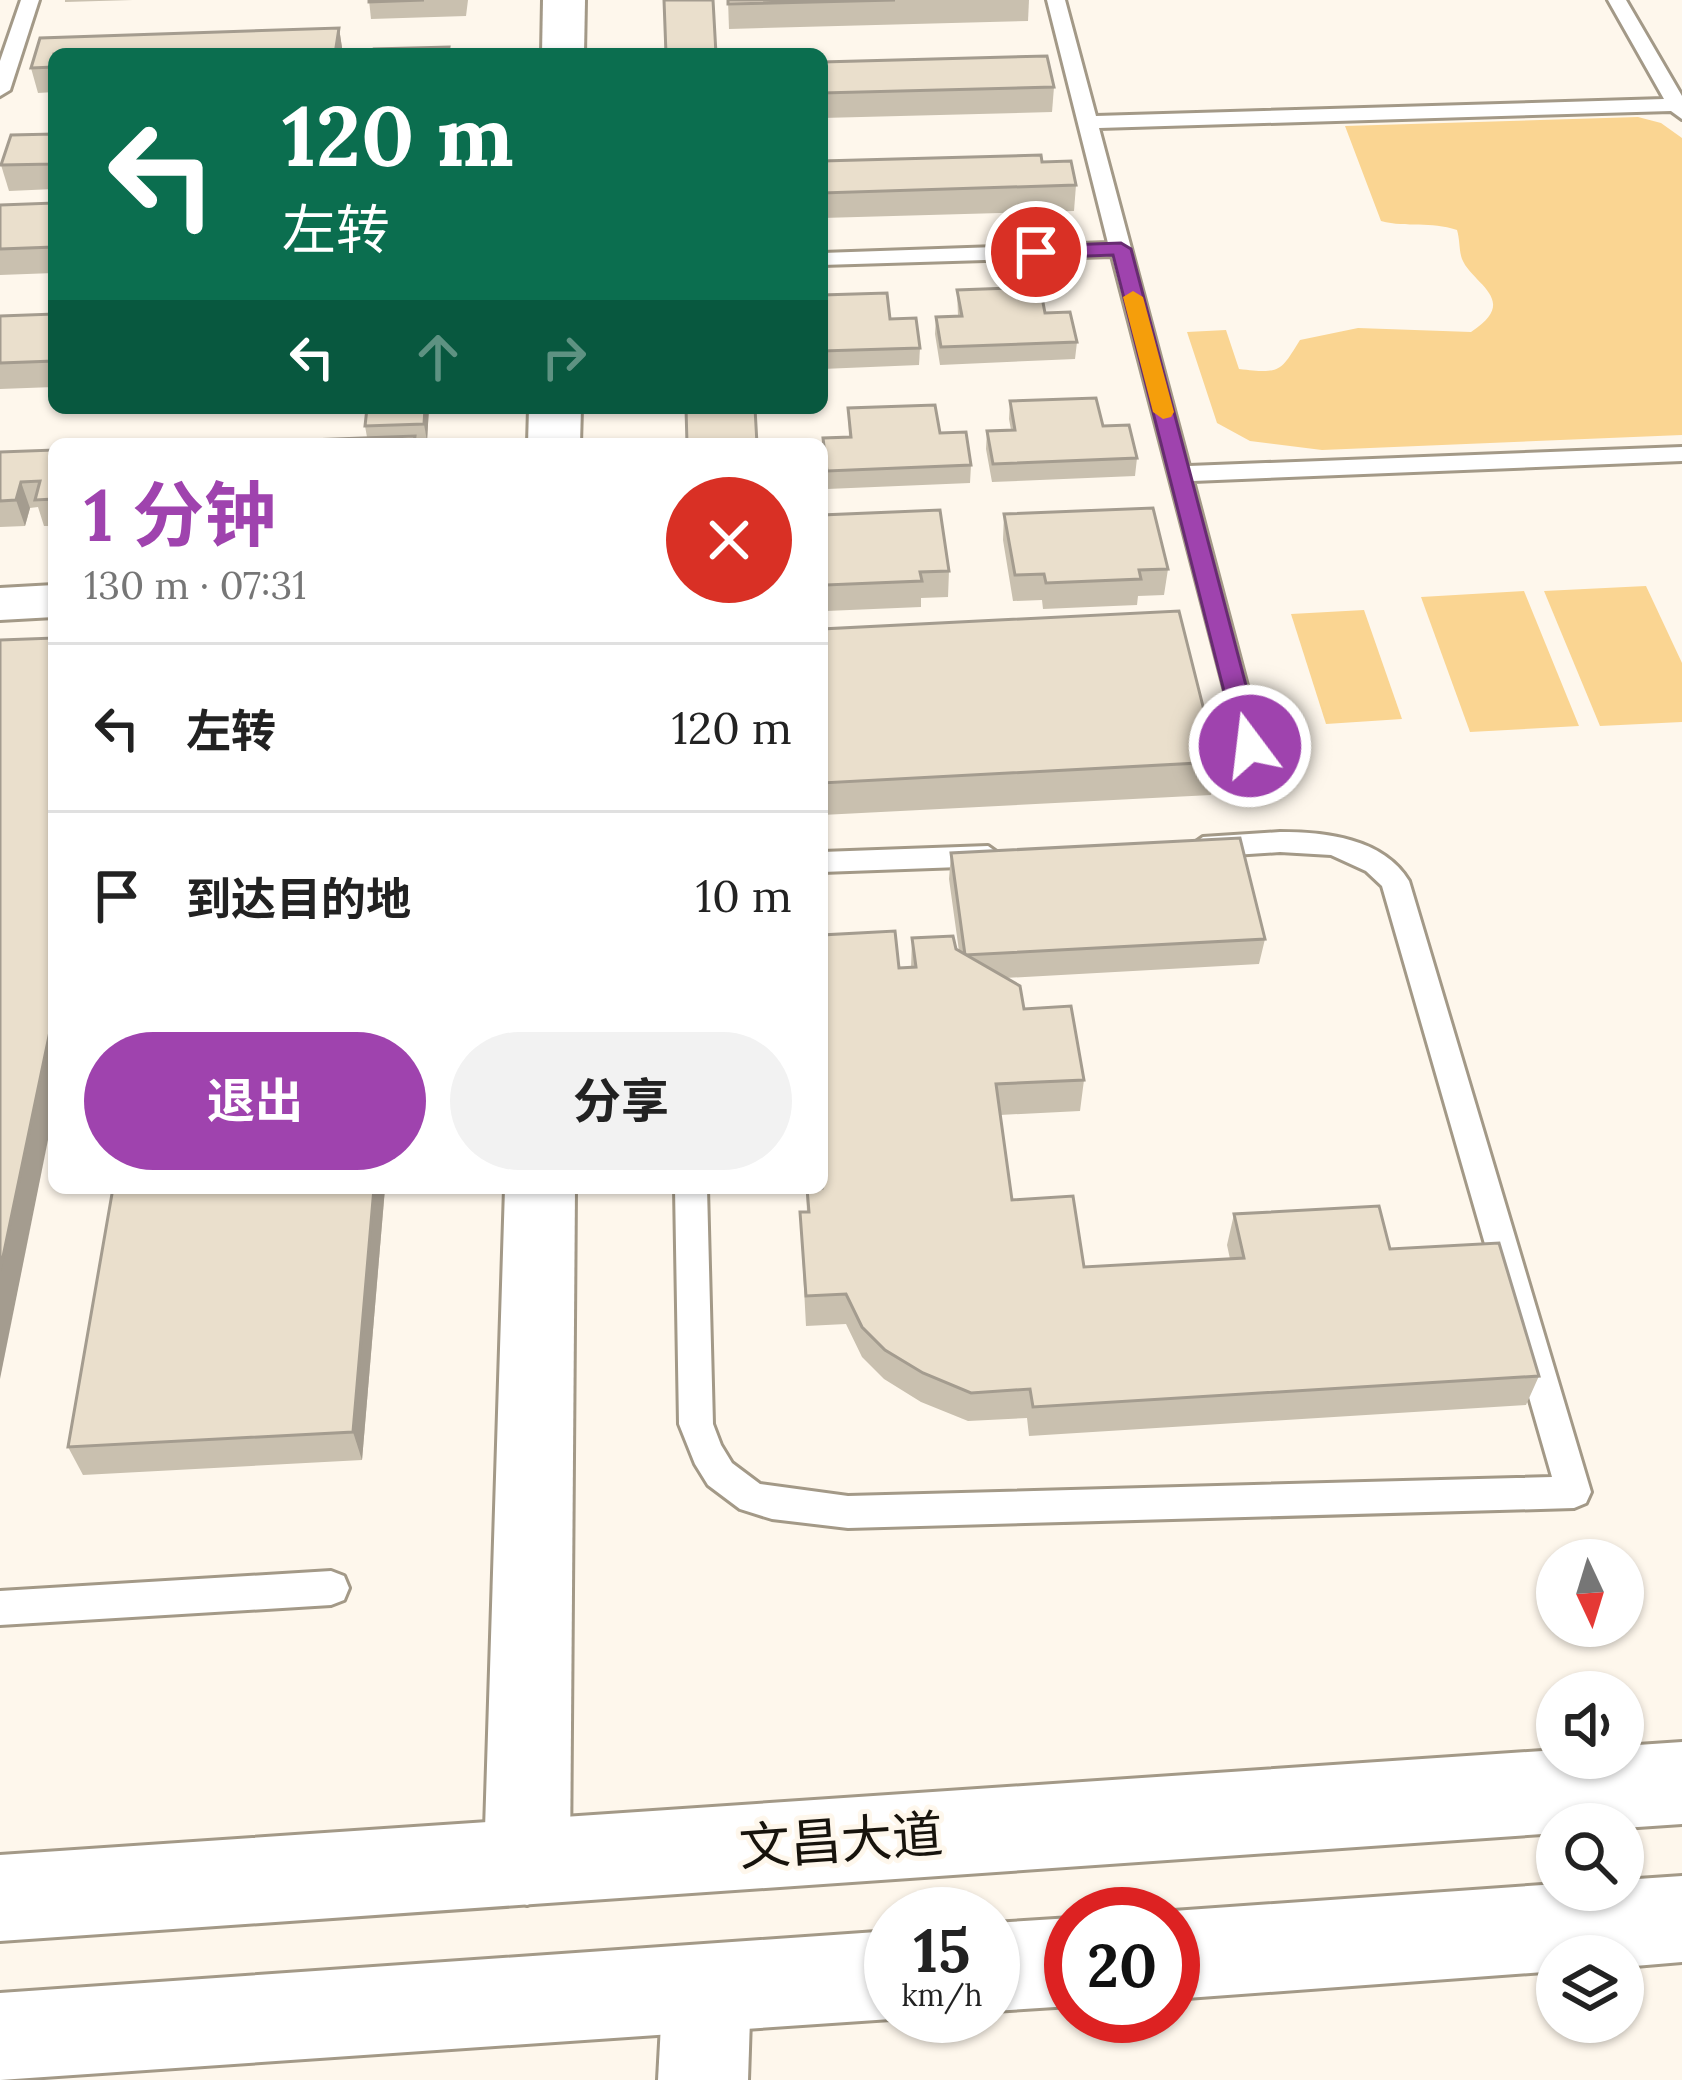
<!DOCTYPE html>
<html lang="zh">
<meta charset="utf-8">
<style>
body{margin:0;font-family:Lora,"Noto Sans SC",serif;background:#f2f2f2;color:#222;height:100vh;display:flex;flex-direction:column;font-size:45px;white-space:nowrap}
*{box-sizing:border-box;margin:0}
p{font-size:39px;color:#767676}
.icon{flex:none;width:66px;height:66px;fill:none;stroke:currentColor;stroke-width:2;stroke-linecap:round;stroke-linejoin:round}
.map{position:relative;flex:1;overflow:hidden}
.sheet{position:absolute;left:48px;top:438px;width:780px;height:756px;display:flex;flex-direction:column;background:#fff;border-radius:18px;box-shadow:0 3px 9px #0004}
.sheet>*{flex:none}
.banner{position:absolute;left:48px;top:48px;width:780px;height:366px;border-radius:18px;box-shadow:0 3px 9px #0004;background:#0b6e4f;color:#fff;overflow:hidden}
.needle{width:78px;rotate:176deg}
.tools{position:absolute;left:1536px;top:1539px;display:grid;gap:24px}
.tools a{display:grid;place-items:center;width:108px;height:108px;border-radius:50%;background:#fff;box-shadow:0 3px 9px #0004;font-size:60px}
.speed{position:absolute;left:864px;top:1887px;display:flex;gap:24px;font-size:60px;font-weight:700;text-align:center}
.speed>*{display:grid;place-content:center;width:156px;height:156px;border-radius:50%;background:#fff;box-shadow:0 3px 9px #0004;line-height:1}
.speed small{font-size:30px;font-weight:400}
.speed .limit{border:18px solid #d22;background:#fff;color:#111}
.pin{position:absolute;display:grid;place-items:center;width:102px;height:102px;color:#fff;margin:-51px;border:6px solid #fff;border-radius:50%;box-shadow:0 3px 12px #0007}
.me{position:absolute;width:132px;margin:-66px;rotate:345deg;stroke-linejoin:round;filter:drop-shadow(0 0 9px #0008)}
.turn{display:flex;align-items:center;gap:42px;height:252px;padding:0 36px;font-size:54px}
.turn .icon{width:156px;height:156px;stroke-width:2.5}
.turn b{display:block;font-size:84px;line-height:102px}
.lanes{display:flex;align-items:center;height:114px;padding:0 36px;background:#0003;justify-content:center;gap:60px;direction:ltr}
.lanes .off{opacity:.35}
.round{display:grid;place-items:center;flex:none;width:126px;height:126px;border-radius:63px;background:#f2f2f2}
.overview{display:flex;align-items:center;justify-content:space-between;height:204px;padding:0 36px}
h1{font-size:72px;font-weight:700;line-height:90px;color:#9f43ae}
.cta{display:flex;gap:24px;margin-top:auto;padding:24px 36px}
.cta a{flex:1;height:138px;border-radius:72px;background:#9f43ae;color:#fff;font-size:48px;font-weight:700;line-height:138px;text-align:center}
.cta a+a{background:#f2f2f2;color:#222}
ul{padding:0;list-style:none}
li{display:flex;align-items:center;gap:36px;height:168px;padding:0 36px;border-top:3px solid #e0e0e0}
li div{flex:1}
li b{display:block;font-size:45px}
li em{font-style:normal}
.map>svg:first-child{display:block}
.green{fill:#fad592}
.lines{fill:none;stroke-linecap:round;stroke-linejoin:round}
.lane-casing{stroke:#a39987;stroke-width:6}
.street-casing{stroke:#a39987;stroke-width:6}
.secondary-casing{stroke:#a39987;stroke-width:6}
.primary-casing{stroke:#a39987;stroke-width:6}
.lane{fill:#fff;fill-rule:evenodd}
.street{fill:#fff;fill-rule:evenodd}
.secondary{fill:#fff;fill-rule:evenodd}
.primary{fill:#fff;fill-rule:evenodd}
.wall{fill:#c9c0af}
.shaded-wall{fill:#a49c8f}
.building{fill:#eadfcc;stroke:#a49c8f;stroke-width:3}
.route{fill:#9f43ae;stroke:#672c71;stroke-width:3}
.slow{fill:#f59e0b}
.labels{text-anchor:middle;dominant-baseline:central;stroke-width:10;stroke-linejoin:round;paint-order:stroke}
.near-street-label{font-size:51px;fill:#17130c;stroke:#fef7ec}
</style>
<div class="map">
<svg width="1682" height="2080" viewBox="0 0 1682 2080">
<rect width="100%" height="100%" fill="#fef7ec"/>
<g class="green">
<path d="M1638 117 1661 123 1682 138V435L1322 450 1250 441 1217 423 1187 332 1226 330 1239 369C1281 374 1280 372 1300 340L1358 328 1471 332C1521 300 1472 284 1462 259 1459 251 1460 240 1457 230 1430 221 1408 228 1381 221L1345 126Z"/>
<path d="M1646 586 1682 663V722L1600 726 1544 591Z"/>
<path d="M1524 591 1579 726 1470 732 1421 597Z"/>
<path d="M1364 610 1402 719 1326 724 1291 614Z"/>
</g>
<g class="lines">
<g class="lane-casing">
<g id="lane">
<path d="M21 0H39L10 90 0 96V61Z"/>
<path d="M1047 0H1065L1096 116 1664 99 1608 0H1626L1682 96V119L1671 111 1099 128 1189 466 1682 447V461L1193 481 1263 746 1250 755 1241 753 1112 256 822 265V253L1108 243Z"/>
<path d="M1280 832C1325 832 1383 838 1409 881L1591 1492 1586 1503 1574 1508 848 1528 772 1519 740 1509 708 1485 695 1464 679 1424 675 1188H707L713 1424 721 1445 732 1463 760 1484 848 1496 1552 1477 1382 886 1366 871 1331 855 1280 852 1203 857 1189 847 1203 837Z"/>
<path d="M988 846 1002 856 988 866 822 872V852Z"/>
<path d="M331 1571 344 1576 349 1588 344 1600 331 1605 0 1625V1591Z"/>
</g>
</g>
<g class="street-casing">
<path id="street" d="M54 585V617L0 620V588Z"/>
</g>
<g class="secondary-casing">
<g id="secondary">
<path d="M543 0H585L584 54H542Z"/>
<path d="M529 408H581L580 444H528Z"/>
<path d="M505 1188H575L570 1862 557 1892 527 1905 497 1892 484 1862Z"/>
<path d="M707 1944 738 1957 751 1988 748 2080H658L663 1988 676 1957Z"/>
</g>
</g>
<g class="primary-casing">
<g id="primary">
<path d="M1682 1742V1824L1623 1828V1824H1557V1833L0 1941V1855L1557 1750V1758H1623V1746Z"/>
<path d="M1682 1876V1962L1623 1967V1956H1557V1971L1173 1999V1914H1166L1173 1911 1557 1884V1890H1623V1880Z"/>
<path d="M1071 1918V2006L993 2011V1923Z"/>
<path d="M891 1931V2016H898L891 2019 0 2080V1993Z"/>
</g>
</g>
<use href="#lane" class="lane"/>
<use href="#street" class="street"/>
<use href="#secondary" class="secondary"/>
<use href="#primary" class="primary"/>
</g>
<g class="wall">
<path d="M65 0H133L65 2Z"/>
<path d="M369 0H468L466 16 371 19Z"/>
<path d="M728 0H1029L1028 21 729 29Z"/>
<path d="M339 28 343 54H54V92L38 93 31 68 40 38Z"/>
<path d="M822 62 1054 87 1052 112 822 118Z"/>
<path d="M54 134V189L9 191 1 165Z"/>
<path d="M822 161 1042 162 1076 185 1074 211 822 218Z"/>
<path d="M54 203V273L0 275V205Z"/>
<path d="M957 290 1045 313 1077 342 1075 359 940 365 935 334 936 317 958 316Z"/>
<path d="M822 295 890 319 920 348 919 365 822 369Z"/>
<path d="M54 314V387L0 389V316Z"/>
<path d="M1010 401 1103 426 1137 458 1135 476 992 482 986 449 987 431 1011 430 1009 419Z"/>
<path d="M429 408 427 441 416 442 417 444H199L367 437 365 426Z"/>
<path d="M848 408 940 433 971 465 970 483 827 489 823 438 849 437Z"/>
<path d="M54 450V526H44L38 507 30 508 25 526 0 527V452Z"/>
<path d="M1004 514 1168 569 1164 595 1138 596 1137 605 1043 609 1042 600 1013 601 1003 540Z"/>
<path d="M822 515 949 571 948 597 921 598V607L826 611V602H822Z"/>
<path d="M822 629 1217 762 1211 795 822 815Z"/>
<path d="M951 853 1265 939 1259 964 1005 978 1024 1009 1084 1080 1080 1111 1000 1115 1012 1200 1084 1267 1230 1259 1227 1245 1234 1214 1390 1249 1539 1376 1526 1405 1029 1436 1027 1418 968 1421 921 1402 884 1379 862 1357 846 1324 806 1326 800 1212H807L806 1188H822L899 968H911L912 938 959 951 949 879Z"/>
<path d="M113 1188H385L362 1460 83 1475 68 1447Z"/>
</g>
<g class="shaded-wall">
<path d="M339 28 343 54H335Z"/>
<path d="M425 408H429L427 441 424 424Z"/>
<path d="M21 482 30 508 25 526 16 500Z"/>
<path d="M54 1012V1110L0 1379V1271Z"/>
<path d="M374 1188H385L362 1460 353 1432Z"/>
</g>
<g class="building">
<path d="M369 0H424L369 2Z"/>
<path d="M664 0H713L716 54H666Z"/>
<path d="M728 0H895L728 4Z"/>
<path d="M339 28 335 54H54V67L31 68 40 38Z"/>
<path d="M449 47 448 54H373L374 49Z"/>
<path d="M1047 56 1054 87 822 93V62Z"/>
<path d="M54 134V164L1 165 11 135Z"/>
<path d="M1041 155 1042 162 1071 161 1076 185 822 193V161Z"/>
<path d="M54 203V247L0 249V205Z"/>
<path d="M1040 287 1045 313 1070 312 1077 342 941 347 936 317 962 316 957 290Z"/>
<path d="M887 293 890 319 916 318 920 348 822 351V295Z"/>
<path d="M54 314V361L0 363V316Z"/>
<path d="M1096 398 1103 426 1129 425 1137 458 993 464 987 431 1015 430 1010 401Z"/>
<path d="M935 405 940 433 966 432 971 465 827 471 823 438 851 437 848 408Z"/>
<path d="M367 408H425L424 424 365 426Z"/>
<path d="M686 408H755L757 444H687Z"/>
<path d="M415 436 414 444H199Z"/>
<path d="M54 450V499L35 500 40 481 21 482 16 500 0 501V452Z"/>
<path d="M1153 508 1168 569 1139 570 1141 579 1046 583 1044 574 1015 575 1004 514Z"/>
<path d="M940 510 949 571 920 572 922 581 826 585 825 576H822V515Z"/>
<path d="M1179 611 1217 762 822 783V629Z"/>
<path d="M54 638V1012L0 1271V640Z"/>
<path d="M1240 838 1265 939 965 955 951 853Z"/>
<path d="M895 931 899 968 916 967 912 938 953 936 956 949 1020 986 1024 1009 1071 1006 1084 1080 996 1084 1012 1200 1073 1196 1084 1267 1244 1258 1234 1214 1379 1206 1390 1249 1499 1243 1539 1376 1033 1407 1030 1389 971 1393 923 1373 885 1350 862 1327 846 1294 806 1296 800 1212H809L807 1188H822V935Z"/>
<path d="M113 1188H374L353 1432 68 1447Z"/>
</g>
<path class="route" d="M1121 243 1131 249 1262 746 1250 754 1238 746 1113 255 1036 258 1026 252 1036 246Z"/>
<path class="slow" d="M1133 291 1143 297 1174 412 1171 417 1163 419 1153 412 1123 297Z"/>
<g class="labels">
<g class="near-street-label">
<text transform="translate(841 1840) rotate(-4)">文昌大道</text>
</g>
</g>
</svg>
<div class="tools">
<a><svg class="needle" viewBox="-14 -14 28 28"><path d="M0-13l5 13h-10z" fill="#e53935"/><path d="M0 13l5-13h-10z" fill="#767676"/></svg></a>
<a><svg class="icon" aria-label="sound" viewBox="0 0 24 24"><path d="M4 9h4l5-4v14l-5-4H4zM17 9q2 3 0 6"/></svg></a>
<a><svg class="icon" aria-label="search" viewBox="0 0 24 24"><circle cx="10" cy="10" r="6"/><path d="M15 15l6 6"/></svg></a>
<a><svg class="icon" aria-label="layers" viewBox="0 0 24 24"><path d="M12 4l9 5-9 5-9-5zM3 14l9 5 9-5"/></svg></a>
</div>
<div class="speed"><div>15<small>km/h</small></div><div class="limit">20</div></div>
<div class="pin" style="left:1036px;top:252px;background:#d93025"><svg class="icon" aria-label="arrive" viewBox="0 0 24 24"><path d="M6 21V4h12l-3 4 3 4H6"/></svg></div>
<svg class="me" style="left:1250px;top:746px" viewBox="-20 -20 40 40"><circle r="17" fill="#9f43ae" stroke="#fff" stroke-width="3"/><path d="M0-11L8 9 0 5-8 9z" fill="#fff"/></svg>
<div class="banner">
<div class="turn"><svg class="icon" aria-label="left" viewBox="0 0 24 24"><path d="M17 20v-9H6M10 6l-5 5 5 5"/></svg><div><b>120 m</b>左转</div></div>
<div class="lanes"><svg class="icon" aria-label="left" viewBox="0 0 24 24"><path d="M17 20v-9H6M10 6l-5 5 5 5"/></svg><svg class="icon off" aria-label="ahead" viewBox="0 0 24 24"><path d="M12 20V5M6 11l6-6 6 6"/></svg><svg class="icon off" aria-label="right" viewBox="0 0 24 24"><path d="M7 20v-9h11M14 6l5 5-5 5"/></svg></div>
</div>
<section class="sheet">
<div class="overview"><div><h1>1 分钟</h1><p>130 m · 07:31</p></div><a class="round" style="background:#d93025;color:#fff"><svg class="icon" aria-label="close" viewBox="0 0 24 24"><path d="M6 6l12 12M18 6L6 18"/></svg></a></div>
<ul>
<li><svg class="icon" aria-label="left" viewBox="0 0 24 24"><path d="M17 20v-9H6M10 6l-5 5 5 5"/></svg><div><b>左转</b></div><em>120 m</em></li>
<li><svg class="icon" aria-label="arrive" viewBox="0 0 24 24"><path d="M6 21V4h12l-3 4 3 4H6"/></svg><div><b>到达目的地</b></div><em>10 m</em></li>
</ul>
<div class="cta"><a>退出</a><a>分享</a></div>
</section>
</div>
